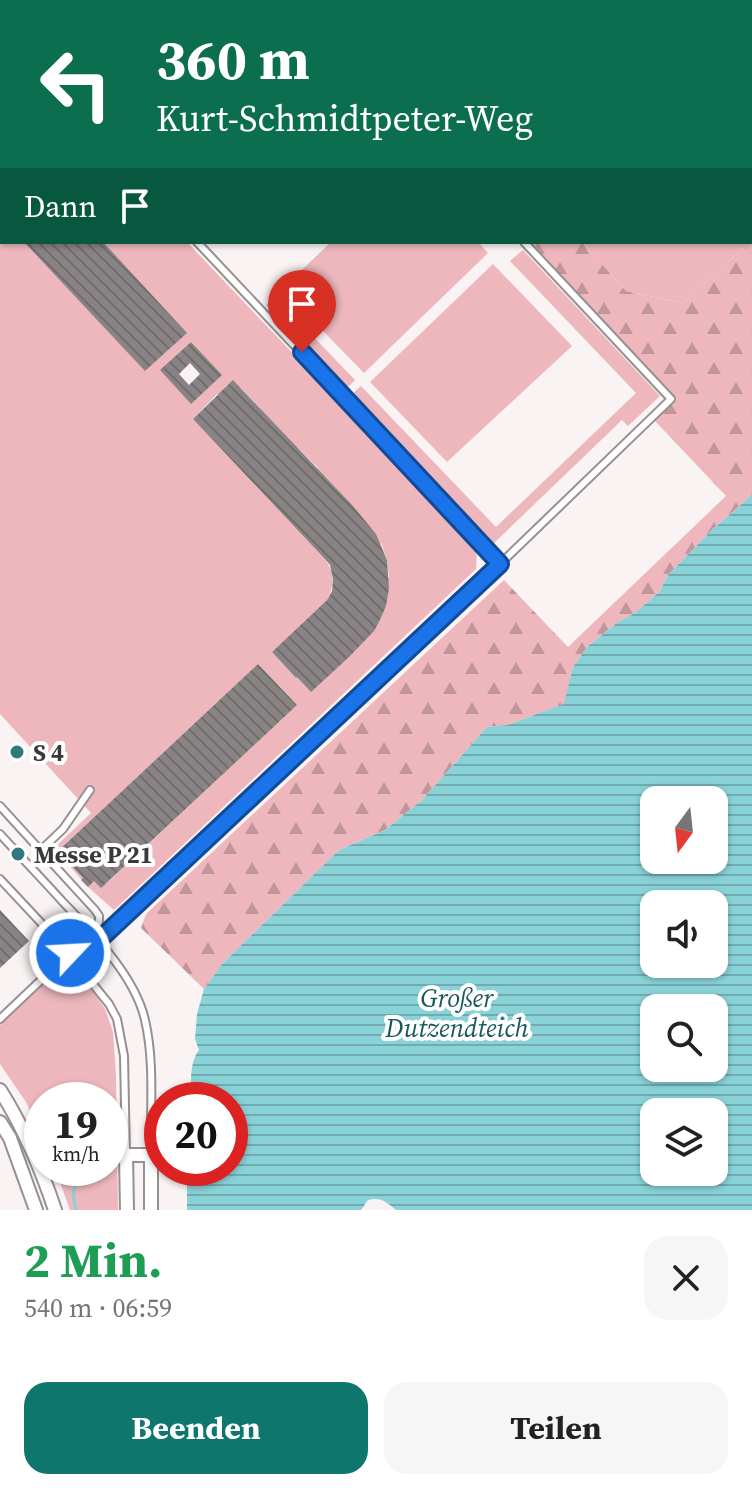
<!DOCTYPE html>
<html lang="de">
<meta charset="utf-8">
<style>
body{margin:0;font-family:"Source Serif 4",serif;background:#f6f6f6;color:#222;height:100vh;display:flex;flex-direction:column;font-size:30px;white-space:nowrap}
*{box-sizing:border-box;margin:0}
p{font-size:26px;color:#767676}
.icon{flex:none;width:44px;height:44px;fill:none;stroke:currentColor;stroke-width:2;stroke-linecap:round;stroke-linejoin:round}
.map{position:relative;height:1210px;overflow:hidden}
.drawer{display:flex;flex-direction:column;background:#fff;flex:1}
.drawer>*{flex:none}
.banner{position:absolute;left:0px;top:0px;width:752px;height:244px;box-shadow:0 2px 6px #0004;background:#0b6e4f;color:#fff;overflow:hidden}
.needle{width:52px;rotate:195deg}
.controls{position:absolute;left:640px;top:786px;display:grid;gap:16px}
.controls a{display:grid;place-items:center;width:88px;height:88px;border-radius:16px;background:#fff;box-shadow:0 2px 6px #0004;font-size:40px}
.speed{position:absolute;left:24px;top:1082px;display:flex;gap:16px;font-size:40px;font-weight:700;text-align:center}
.speed>*{display:grid;place-content:center;width:104px;height:104px;border-radius:50%;background:#fff;box-shadow:0 2px 6px #0004;line-height:1}
.speed small{font-size:20px;font-weight:400}
.speed .limit{border:12px solid #d22;background:#fff;color:#111}
.pin{position:absolute;display:grid;place-items:center;width:68px;height:68px;color:#fff;margin:-82px -34px;border-radius:50% 50% 50% 0;rotate:-45deg;box-shadow:0 0 8px #0007}
.pin .icon{rotate:45deg}
.me{position:absolute;width:88px;margin:-44px;rotate:65deg;stroke-linejoin:round;filter:drop-shadow(0 0 6px #0008)}
.turn{display:flex;align-items:center;gap:28px;height:168px;padding:0 24px;font-size:36px}
.turn .icon{width:104px;height:104px;stroke-width:2.5}
.turn b{display:block;font-size:56px;line-height:68px}
.then{display:flex;align-items:center;height:76px;padding:0 24px;background:#0003;gap:16px;font-size:30px}
.round{display:grid;place-items:center;flex:none;width:84px;height:84px;border-radius:24px;background:#f6f6f6}
.headline{display:flex;align-items:center;justify-content:space-between;height:136px;padding:0 24px}
h1{font-size:48px;font-weight:700;line-height:60px;color:#1e9e55}
.button{display:flex;gap:16px;margin-top:auto;padding:16px 24px}
.button a{flex:1;height:92px;border-radius:24px;background:#0f766e;color:#fff;font-size:32px;font-weight:700;line-height:92px;text-align:center}
.button a+a{background:#f6f6f6;color:#222}
.map>svg:first-child{display:block}
.grass{fill:#edb7bd;fill-rule:evenodd}
.forest{fill:url(#forest-firs)}
.water{fill:url(#water-rules);fill-rule:evenodd}
.lines{fill:none;stroke-linecap:round;stroke-linejoin:round}
.stream{stroke:#89d2d8;stroke-width:3}
.building{fill:url(#building-back-hatch);fill-rule:evenodd}
.service-casing{stroke:#969090;stroke-width:10}
.pedestrian-casing{stroke:#969090;stroke-width:13}
.minor-casing{stroke:#969090;stroke-width:16}
.service{stroke:#fff;stroke-width:6}
.pedestrian{stroke:#fff;stroke-width:9}
.minor{stroke:#fff;stroke-width:12}
.route-casing{stroke:#114b97;stroke-width:20}
.route{stroke:#1a73e8;stroke-width:14}
.poi-dot{fill:#2f787e;stroke:#fff;stroke-width:3}
.labels{text-anchor:middle;dominant-baseline:central;stroke-width:8;stroke-linejoin:round;paint-order:stroke}
.poi-label{font-size:24px;font-weight:bold;fill:#3b3838;stroke:#fff;text-anchor:start}
.water-label{font-size:26px;font-style:italic;fill:#19575c;stroke:#fff}
</style>
<div class="map">
<svg width="752" height="1210" viewBox="0 0 752 1210">
<defs>
<pattern id="forest-firs" width="22" height="20" patternUnits="userSpaceOnUse" patternTransform="scale(2)"><rect width="22" height="20" fill="#edb7bd"/><path d="M5 1l3.5 6h-7zM16 11l3.5 6h-7z" fill="#c1969b"/></pattern>
<pattern id="water-rules" width="6" height="5" patternUnits="userSpaceOnUse" patternTransform="scale(2)"><rect width="6" height="5" fill="#89d2d8"/><path d="M0 2.5h6" fill="none" stroke="#71abb0"/></pattern>
<pattern id="building-back-hatch" width="6" height="6" patternUnits="userSpaceOnUse" patternTransform="scale(2)"><rect width="6" height="6" fill="#898384"/><path d="M-1 5l2 2M0 0l6 6M5-1l2 2" fill="none" stroke="#716c6d"/></pattern>
</defs>
<rect width="100%" height="100%" fill="#f9f3f3"/>
<g class="grass">
<path d="M750 64 752 65V240L683 303 626 291 582 242H750Z"/>
<path d="M0 223 2 224V242H24L145 370 172 347 90 242H187L477 548 476 569 114 910 88 887 54 848 91 813 0 714ZM191 342 221 375 191 403 161 370ZM240 387 261 409 246 423 268 417 289 439 274 453 297 447 318 468 303 482 325 476 376 534 362 552 381 543 387 560 389 578 369 577 296 678 272 652 327 600C335 584 335 571 323 557L193 419 217 394 224 401ZM258 664 297 705 229 768 215 754 221 776 139 853 125 839 118 846 131 860 109 881 83 878 58 851Z"/>
<path d="M331 242H478L488 253 364 373 282 289Z"/>
<path d="M523 250 660 396 628 426 622 420 493 544 351 395 361 386 496 527 636 393 510 261Z"/>
<path d="M493 264 572 346 447 462 370 382Z"/>
<path d="M275 297 355 380 347 388 266 305Z"/>
<path d="M68 968 94 993 105 1009 113 1032 116 1076 118 1210H70L55 1168H110V1100H42V1137L26 1102 0 1064V1025L60 969Z"/>
</g>
<path class="forest" d="M752 240V495L712 530 668 575 660 591 635 613 618 622 587 647 573 667 565 704 507 725 487 727 422 800 385 830 339 850 222 964 204 989 141 928 146 914 504 580 568 647 726 496 654 420 676 399 530 242H582L626 291 683 303Z"/>
<path class="water" d="M752 495V1210H396C386 1202 381 1197 368 1200L361 1210H187V1168H230V1100H194C189 1086 190 1061 199 1050L195 1039 197 1014 204 989 222 964 339 850 385 830 422 800 487 727 507 725 564 704 573 667 587 647 618 622 635 613 660 591 668 575 712 530ZM654 800H714V860H654ZM654 904H714V964H654ZM654 1008H714V1068H654ZM654 1112H714V1172H654Z"/>
<g class="lines">
<path class="stream" d="M57 1169 67 1170 76 1183 73 1194 76 1210"/>
</g>
<g class="building">
<path d="M24 242H103L187 333 145 371Z"/>
<path d="M191 342 222 375 191 404 160 370ZM190 363 200 374 189 385 179 374Z"/>
<path d="M233 380 353 506 376 534 387 560 389 588 386 606 379 622 374 631 349 657 311 692 297 677 296 678 272 652 327 600 332 591 333 579 330 565 323 557 193 419Z"/>
<path d="M258 664 297 705 101 888 94 881 88 887 81 880 83 878 58 851Z"/>
<path d="M0 910 29 941 0 968Z"/>
</g>
<g class="lines">
<g class="service-casing">
<g id="service">
<path d="M295 0 297 2"/>
<path d="M130 2 132 0"/>
<path d="M582 2 584 0"/>
<path d="M0 78H2"/>
<path d="M197 242 500 564"/>
<path d="M0 806 95 910 99 916 98 941"/>
<path d="M0 834C21 857 42 879 62 901 93 934 135 976 145 1020 155 1063 150 1110 151 1154"/>
<path d="M41 850 63 829 90 790"/>
<path d="M0 879 59 942 109 1004 117 1019 124 1056 126 1155"/>
<path d="M98 941 500 564 671 399 524 242"/>
<path d="M69 957C71 942 82 938 95 940"/>
<path d="M0 1019 59 963 69 957"/>
</g>
</g>
<g class="pedestrian-casing">
<path id="pedestrian" d="M88 0 89 2"/>
</g>
<g class="minor-casing">
<g id="minor">
<path d="M0 1090C24 1128 41 1168 55 1210"/>
<path d="M0 1122 10 1138 36 1210"/>
<path d="M127 1210 126 1155H151V1210"/>
</g>
</g>
<use href="#service" class="service"/>
<use href="#pedestrian" class="pedestrian"/>
<use href="#minor" class="minor"/>
</g>
<g class="lines">
<g class="route-casing">
<path id="route" d="M70 953C73 940 86 937 98 941L500 564 302 352"/>
</g>
<use href="#route" class="route"/>
</g>
<g class="poi-dot">
<circle cx="17" cy="752" r="8"/>
<circle cx="18" cy="854" r="8"/>
</g>
<g class="labels">
<g class="poi-label">
<text x="33" y="752">S 4</text>
<text x="34" y="854">Messe P 21</text>
</g>
<g class="water-label">
<text x="457" y="998">Großer<tspan x="457" dy="30">Dutzendteich</tspan></text>
</g>
</g>
</svg>
<div class="controls">
<a><svg class="needle" viewBox="-14 -14 28 28"><path d="M0-13l5 13h-10z" fill="#e53935"/><path d="M0 13l5-13h-10z" fill="#767676"/></svg></a>
<a><svg class="icon" aria-label="sound" viewBox="0 0 24 24"><path d="M4 9h4l5-4v14l-5-4H4zM17 9q2 3 0 6"/></svg></a>
<a><svg class="icon" aria-label="search" viewBox="0 0 24 24"><circle cx="10" cy="10" r="6"/><path d="M15 15l6 6"/></svg></a>
<a><svg class="icon" aria-label="layers" viewBox="0 0 24 24"><path d="M12 4l9 5-9 5-9-5zM3 14l9 5 9-5"/></svg></a>
</div>
<div class="speed"><div>19<small>km/h</small></div><div class="limit">20</div></div>
<div class="pin" style="left:302px;top:352px;background:#d93025"><svg class="icon" aria-label="arrive" viewBox="0 0 24 24"><path d="M6 21V4h12l-3 4 3 4H6"/></svg></div>
<svg class="me" style="left:70px;top:953px" viewBox="-20 -20 40 40"><circle r="17" fill="#1a73e8" stroke="#fff" stroke-width="3"/><path d="M0-11L8 9 0 5-8 9z" fill="#fff"/></svg>
<div class="banner">
<div class="turn"><svg class="icon" aria-label="left" viewBox="0 0 24 24"><path d="M17 20v-9H6M10 6l-5 5 5 5"/></svg><div><b>360 m</b>Kurt-Schmidtpeter-Weg</div></div>
<div class="then">Dann<svg class="icon" aria-label="arrive" viewBox="0 0 24 24"><path d="M6 21V4h12l-3 4 3 4H6"/></svg></div>
</div>
</div>
<section class="drawer">
<div class="headline"><div><h1>2 Min.</h1><p>540 m · 06:59</p></div><a class="round"><svg class="icon" aria-label="close" viewBox="0 0 24 24"><path d="M6 6l12 12M18 6L6 18"/></svg></a></div>
<div class="button"><a>Beenden</a><a>Teilen</a></div>
</section>
